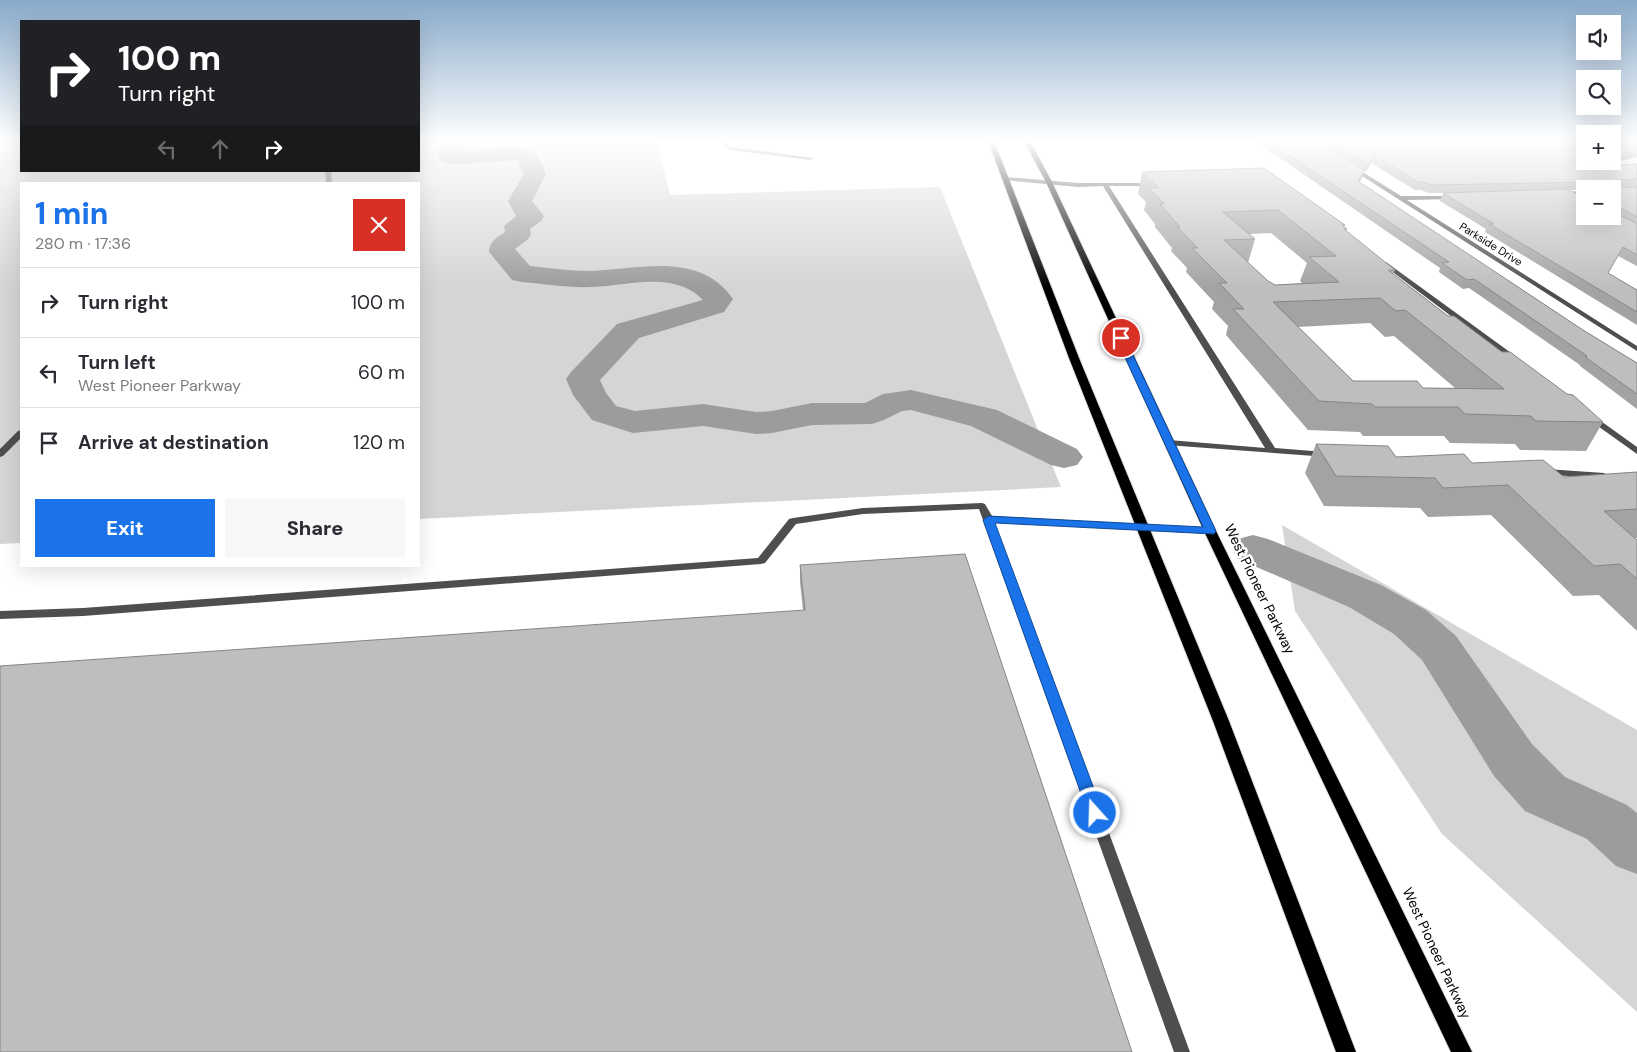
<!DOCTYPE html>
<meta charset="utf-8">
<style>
body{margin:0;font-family:"DM Sans",sans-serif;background:#f7f7f7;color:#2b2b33;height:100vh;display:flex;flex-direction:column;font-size:19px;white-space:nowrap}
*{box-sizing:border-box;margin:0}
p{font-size:16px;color:#7c7c81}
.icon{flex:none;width:28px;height:28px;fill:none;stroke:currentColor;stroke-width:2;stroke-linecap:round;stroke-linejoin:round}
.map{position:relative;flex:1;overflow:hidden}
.panel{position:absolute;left:20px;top:182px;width:400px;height:385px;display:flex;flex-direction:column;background:#fff;border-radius:0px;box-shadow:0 5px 20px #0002}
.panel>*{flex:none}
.hud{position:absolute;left:20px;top:20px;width:400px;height:152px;border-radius:0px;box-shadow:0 5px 20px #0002;background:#202124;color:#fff;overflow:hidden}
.controls{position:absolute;left:1576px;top:15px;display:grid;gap:10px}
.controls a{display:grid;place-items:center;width:45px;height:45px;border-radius:0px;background:#fff;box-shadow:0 5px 20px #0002;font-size:25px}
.pin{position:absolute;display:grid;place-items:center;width:42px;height:42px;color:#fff;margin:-21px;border:2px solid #fff;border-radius:50%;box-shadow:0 1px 5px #0007}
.me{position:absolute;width:55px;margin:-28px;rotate:340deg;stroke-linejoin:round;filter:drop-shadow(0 0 4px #0008)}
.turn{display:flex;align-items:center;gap:18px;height:105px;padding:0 15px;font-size:22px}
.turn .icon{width:65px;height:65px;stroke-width:2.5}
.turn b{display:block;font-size:35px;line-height:42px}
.lanes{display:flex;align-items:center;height:48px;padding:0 15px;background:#0003;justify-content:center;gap:25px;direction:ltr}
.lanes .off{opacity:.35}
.round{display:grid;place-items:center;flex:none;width:52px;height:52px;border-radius:0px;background:#f7f7f7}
.summary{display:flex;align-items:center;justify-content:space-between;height:85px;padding:0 15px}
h1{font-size:30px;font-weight:800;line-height:38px;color:#1a73e8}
.action{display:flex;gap:10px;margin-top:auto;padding:10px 15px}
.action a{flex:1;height:58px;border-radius:0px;background:#1a73e8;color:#fff;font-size:20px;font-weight:800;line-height:58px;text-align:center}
.action a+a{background:#f7f7f7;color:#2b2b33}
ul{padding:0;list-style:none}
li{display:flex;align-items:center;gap:15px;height:70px;padding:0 15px;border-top:1px solid #e1e1e2}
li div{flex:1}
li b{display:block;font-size:19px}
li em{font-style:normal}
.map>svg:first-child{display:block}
.green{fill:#d5d5d5}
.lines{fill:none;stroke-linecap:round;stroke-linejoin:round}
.river{fill:#9c9c9c;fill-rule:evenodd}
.primary-casing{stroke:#dbdbdb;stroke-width:2}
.lane{fill:#4e4e4e;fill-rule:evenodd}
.street{fill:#4e4e4e;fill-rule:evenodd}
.primary{fill:#000;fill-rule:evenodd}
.wall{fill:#a3a3a3;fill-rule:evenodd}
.shaded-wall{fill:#858585}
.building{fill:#bebebe;stroke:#858585;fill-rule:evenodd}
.route{fill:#1a73e8;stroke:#114b97}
.labels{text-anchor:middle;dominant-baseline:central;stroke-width:5;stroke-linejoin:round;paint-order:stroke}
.far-street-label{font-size:11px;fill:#000;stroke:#fff}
.street-label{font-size:14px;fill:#000;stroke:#fff}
</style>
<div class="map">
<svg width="1637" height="1052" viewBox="0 0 1637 1052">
<rect width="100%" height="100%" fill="#fff"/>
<g class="green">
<path d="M3 141H21V171H419V141H657L670 195 940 187 1061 487 419 519V184H21V543L0 544V142Z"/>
<path d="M1282 525 1637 730V1012L1442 834 1295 611Z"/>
</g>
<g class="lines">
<g class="river">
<path d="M441 141H463L466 145 461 151C478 150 523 141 535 153 541 159 543 167 546 174L532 201 544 216 541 221 530 229 531 235 527 240 515 249 530 266C550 268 571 271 591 271 639 269 700 251 733 299L724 312 639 338 600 380 606 393 616 406 635 411 703 404 756 412 772 411 812 403H865L883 394 911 390 997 410 1077 449 1083 457 1077 465 1064 468 1051 465 971 426 911 410 902 411 884 420 872 424 812 425 772 433 756 434 703 426 633 433 592 420 573 395 566 379 571 372 617 324 703 300C673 270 629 286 592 287 569 288 545 284 522 282L512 280 489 252C489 241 497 238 505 232L504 226 516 216 508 201 524 174 518 160 457 164 442 163 437 154 442 147 440 143Z"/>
<path d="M1253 535 1268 539 1381 585 1426 610 1456 636 1532 744 1565 777 1627 805 1637 813V874L1616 866 1587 839 1525 811 1494 776 1422 660 1394 634 1349 607 1238 559 1232 549 1238 539Z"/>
</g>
<g class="primary-casing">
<g id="primary">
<path d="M988 141H994L1079 358 1229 721 1356 1052H1336L1213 721 1069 358Z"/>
<path d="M1024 141H1030L1052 182 1216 531 1472 1052H1451L1204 531 1046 182Z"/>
</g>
</g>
<g class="lane">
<path d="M717 141H723L731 147 814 158 811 160 730 150Z"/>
<path d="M325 171H331L332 184H326Z"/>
<path d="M1006 177 1078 183H1154V185L1152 186H1109L1275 448 1325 452 1330 455 1328 457 1166 445 1165 443 1169 440 1265 448 1103 186 1078 187 1004 180 1003 179Z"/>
<path d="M1382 262H1386L1518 358V362H1512L1382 264Z"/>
<path d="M1591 414 1637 447V454L1588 419 1587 417Z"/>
<path d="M21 430V438L3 456 0 457V449L18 431Z"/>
<path d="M1546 469 1604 473 1609 476 1604 479 1543 474 1541 472Z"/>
<path d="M982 503 985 504 992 516 1210 528 1215 531 1210 534 994 522 1190 1052H1174L979 509 863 514 796 524 765 563 761 564 83 616 0 619V611L83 608 758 558 789 519 793 518 863 508Z"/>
</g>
<g class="street">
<path d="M1353 166 1401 196H1456L1457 197 1454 199 1407 200 1637 346V351L1351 169V167Z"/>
<path d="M1585 191V195L1561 196 1558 194 1561 192Z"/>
</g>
<use href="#primary" class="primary"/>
</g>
<g class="wall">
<path d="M1255 141H1585L1618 162V165L1637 164V266L1618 256 1608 273 1637 290V325L1485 232 1486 229 1440 201 1443 193H1428L1421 190H1415L1371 163 1366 172 1364 171 1362 178 1359 182 1583 330 1637 363V409L1580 366V365L1469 288 1463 289 1439 272 1440 268ZM1585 189H1612V216H1585ZM1568 190H1582L1579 195Z"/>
<path d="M1142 172 1345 225 1344 227 1347 229 1346 231 1395 270 1393 274 1448 316 1603 422 1586 451 1520 450 1515 444 1450 443 1444 436H1363L1360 432 1308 430 1226 335 1228 326 1212 309 1214 302 1186 272 1187 268 1171 251 1172 248 1155 227V224L1144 210 1146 202 1138 194ZM1271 233 1307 263 1300 281 1302 283 1275 285 1268 281 1248 263 1255 239 1249 234ZM1370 323 1385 337 1394 336 1455 388H1423L1353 381 1298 327Z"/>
<path d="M1316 444 1396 457 1472 463 1564 477 1637 472V538H1634L1637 540V631L1599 595 1573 596 1491 515 1428 517 1420 508 1324 506 1305 473Z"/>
<path d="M800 565 1132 1052 803 610 800 582Z"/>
</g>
<g class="shaded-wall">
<path d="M1637 150V157L1613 163 1617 155Z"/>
<path d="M1374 155 1371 163 1366 172 1368 164Z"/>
<path d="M1364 170 1362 178 1355 189 1358 181Z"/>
</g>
<g class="building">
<path d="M1268 141H1318L1364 170 1358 181 1583 330 1637 363V394L1585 357 1587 356 1474 279 1467 280 1442 263 1449 262Z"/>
<path d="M1331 141H1585V161H1612V141H1637V150L1617 155 1618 165 1637 164V179L1616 180 1614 182 1616 188 1637 187V217L1617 206H1612V189H1585V190L1582 189 1590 188V182L1431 185 1424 182H1418L1374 155 1368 164Z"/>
<path d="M1264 168 1345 225H1342L1347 229H1344L1395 270H1388L1448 316H1454L1502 352H1510L1567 394 1573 395 1603 422 1536 421 1531 416 1465 414 1458 407H1375L1372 404 1319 401 1233 309H1244L1219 283H1227L1192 248H1198L1177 227H1180L1160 204H1164L1149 188H1159L1142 172ZM1278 210 1336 256 1309 257 1339 282 1275 285 1268 281 1224 240 1255 239 1223 212ZM1380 298 1396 311 1405 310 1504 389 1423 388 1417 381H1353L1273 302Z"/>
<path d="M1566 189 1585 198V216H1612V211L1637 224V255L1623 247 1608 273 1637 290V312L1489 224H1494L1443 193Z"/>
<path d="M1316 444 1388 446 1396 457 1464 454 1472 463 1543 460 1564 477 1637 472V509L1604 511 1637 540V579L1620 564 1594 566 1508 485 1443 488 1435 478 1336 476Z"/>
<path d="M965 554 1132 1052H0V666L805 610 800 565Z"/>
</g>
<linearGradient id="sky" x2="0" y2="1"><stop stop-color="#89aaca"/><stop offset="0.49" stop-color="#fff"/><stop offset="1" stop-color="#fff" stop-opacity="0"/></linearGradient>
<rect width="1637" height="288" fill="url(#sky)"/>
<path class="route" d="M1121 336 1125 338 1216 531 1214 534 995 523 1103 813 1101 818 1095 820 1090 818 1088 813 983 520 988 516 1203 527 1116 338Z"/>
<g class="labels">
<g class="far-street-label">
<text transform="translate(1491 244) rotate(32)">Parkside Drive</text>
</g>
<g class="street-label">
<text transform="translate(1260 589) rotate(64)">West Pioneer Parkway</text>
<text transform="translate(1437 953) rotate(65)">West Pioneer Parkway</text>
</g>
</g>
</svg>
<div class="controls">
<a><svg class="icon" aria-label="sound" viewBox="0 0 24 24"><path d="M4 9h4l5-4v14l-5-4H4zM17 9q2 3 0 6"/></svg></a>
<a><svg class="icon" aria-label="search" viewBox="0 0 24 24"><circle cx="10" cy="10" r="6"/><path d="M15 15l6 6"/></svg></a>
<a>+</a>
<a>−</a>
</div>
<div class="pin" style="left:1121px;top:338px;background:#d93025"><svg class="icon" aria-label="arrive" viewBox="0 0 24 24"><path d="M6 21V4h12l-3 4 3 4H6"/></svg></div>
<svg class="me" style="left:1095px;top:813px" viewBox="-20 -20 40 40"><circle r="17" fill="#1a73e8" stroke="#fff" stroke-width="3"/><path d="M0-11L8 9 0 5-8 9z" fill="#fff"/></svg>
<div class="hud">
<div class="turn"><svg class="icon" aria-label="right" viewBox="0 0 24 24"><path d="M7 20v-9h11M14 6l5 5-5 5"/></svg><div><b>100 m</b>Turn right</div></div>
<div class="lanes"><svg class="icon off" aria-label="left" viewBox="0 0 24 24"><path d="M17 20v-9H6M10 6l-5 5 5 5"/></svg><svg class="icon off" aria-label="ahead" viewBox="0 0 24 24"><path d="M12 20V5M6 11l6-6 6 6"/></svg><svg class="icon" aria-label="right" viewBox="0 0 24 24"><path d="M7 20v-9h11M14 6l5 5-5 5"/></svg></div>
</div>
<section class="panel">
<div class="summary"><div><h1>1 min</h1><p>280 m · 17:36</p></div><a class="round" style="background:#d93025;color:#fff"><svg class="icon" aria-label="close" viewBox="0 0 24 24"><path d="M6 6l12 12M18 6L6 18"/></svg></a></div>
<ul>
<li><svg class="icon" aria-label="right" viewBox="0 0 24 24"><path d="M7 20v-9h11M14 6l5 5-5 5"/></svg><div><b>Turn right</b></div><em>100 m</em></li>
<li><svg class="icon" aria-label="left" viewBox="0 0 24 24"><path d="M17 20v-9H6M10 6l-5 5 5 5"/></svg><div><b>Turn left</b><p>West Pioneer Parkway</p></div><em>60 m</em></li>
<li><svg class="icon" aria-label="arrive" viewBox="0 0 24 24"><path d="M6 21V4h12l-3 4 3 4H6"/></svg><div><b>Arrive at destination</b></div><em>120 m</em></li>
</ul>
<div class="action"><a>Exit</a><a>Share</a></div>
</section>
</div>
